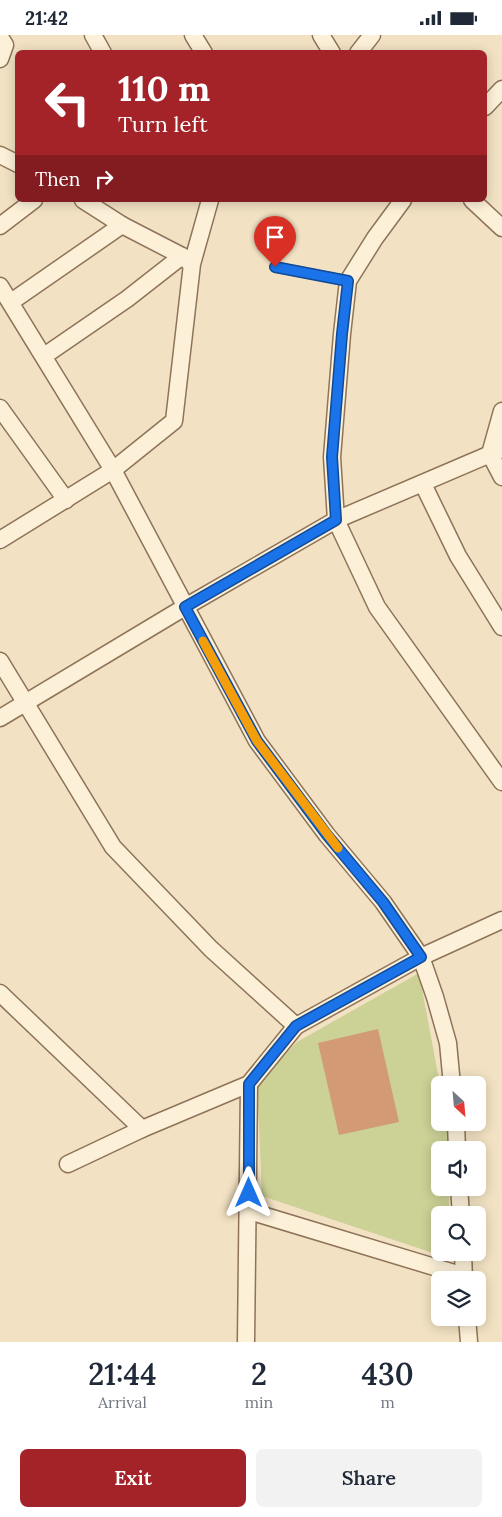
<!DOCTYPE html>
<style>
body{margin:0;font-family:Lora,serif;background:#f2f2f3;color:#1f2937;height:100vh;display:flex;flex-direction:column;font-size:19px;white-space:nowrap}
*{box-sizing:border-box;margin:0}
p{font-size:16px;color:#747a83}
.icon{flex:none;width:28px;height:28px;fill:none;stroke:currentColor;stroke-width:2;stroke-linecap:round;stroke-linejoin:round}
.map{position:relative;height:1307px;overflow:hidden}
.drawer{display:flex;flex-direction:column;background:#fff;flex:1}
.drawer>*{flex:none}
.guide{position:absolute;left:15px;top:15px;width:472px;height:152px;border-radius:8px;box-shadow:0 2px 12px #0003;background:#a32328;color:#fff;overflow:hidden}
.needle{width:32px;rotate:154deg}
.fabs{position:absolute;left:431px;top:1041px;display:grid;gap:10px}
.fabs a{display:grid;place-items:center;width:55px;height:55px;border-radius:8px;background:#fff;box-shadow:0 2px 12px #0003;font-size:25px}
.pin{position:absolute;display:grid;place-items:center;width:42px;height:42px;color:#fff;margin:-51px -21px;border-radius:50% 50% 50% 0;rotate:-45deg;box-shadow:0 0 5px #0007}
.pin .icon{rotate:45deg}
.me{position:absolute;width:55px;margin:-28px;rotate:0deg;stroke-linejoin:round;filter:drop-shadow(0 0 4px #0008)}
.turn{display:flex;align-items:center;gap:18px;height:105px;padding:0 20px;font-size:22px}
.turn .icon{width:65px;height:65px;stroke-width:2.5}
.turn b{display:block;font-size:35px;line-height:42px}
.then{display:flex;align-items:center;height:48px;padding:0 20px;background:#0003;gap:10px;font-size:19px}
.eta{display:flex;justify-content:space-evenly;align-items:center;height:85px;text-align:center}
.eta b{font-size:30px;font-weight:600;line-height:35px}
.action{display:flex;gap:10px;margin-top:auto;padding:10px 20px}
.action a{flex:1;height:58px;border-radius:8px;background:#a32328;color:#fff;font-size:20px;font-weight:600;line-height:58px;text-align:center}
.action a+a{background:#f2f2f3;color:#1f2937}
.status{display:flex;justify-content:space-between;align-items:center;height:35px;padding:0 25px;background:#fff;direction:ltr}
.status svg{height:14px;fill:currentColor}
.map>svg:first-child{display:block}
.green{fill:#ccd196}
.building{fill:#d39a76}
.lines{fill:none;stroke-linecap:round;stroke-linejoin:round}
.lane-casing{stroke:#8e7358;stroke-width:11}
.street-casing{stroke:#8e7358;stroke-width:19}
.lane{stroke:#fcf0d8;stroke-width:9}
.street{stroke:#fcf0d8;stroke-width:16}
.route-casing{stroke:#114b97;stroke-width:12}
.route{stroke:#1a73e8;stroke-width:9}
.slow{stroke:#f59e0b;stroke-width:9}
</style>
<div class="status"><b>21:42</b><svg viewBox="0 0 49 12"><path d="M0 12V9h3v3zM5 12V6h3v6zM10 12V3h3v9zM15 12V0h3v12zM26 1h20v11H26zM47 4h2v5h-2z"/></svg></div>
<div class="map">
<svg width="502" height="1307" viewBox="0 0 502 1307">
<rect width="100%" height="100%" fill="#f2e2c3"/>
<path class="green" d="M419 938 440 1050V1088H447L448 1115H440V1152L449 1153V1180H440V1218H450L451 1224 262 1161 257 1047 297 1007Z"/>
<path class="building" d="M378 994 399 1087 339 1100 318 1008Z"/>
<g class="lines">
<g class="lane-casing">
<path id="lane" d="M275 232 348 246"/>
</g>
<g class="street-casing">
<g id="street">
<path d="M93 0 103 18"/>
<path d="M193 0 204 18"/>
<path d="M321 0 332 18"/>
<path d="M0 2 5 10 0 24"/>
<path d="M358 18 372 0"/>
<path d="M485 72 502 54"/>
<path d="M0 120 18 129"/>
<path d="M83 165 122 190 182 221 189 227"/>
<path d="M403 165 375 203 348 246 342 299 332 422 336 485 377 572 502 747"/>
<path d="M472 165 502 193"/>
<path d="M0 191 34 165"/>
<path d="M0 251 113 435 257 706 327 800 383 867 421 922 435 962 448 1008 452 1050"/>
<path d="M11 267 122 190"/>
<path d="M44 321 127 264 182 221"/>
<path d="M0 373 66 465"/>
<path d="M502 376 490 419 502 442"/>
<path d="M423 449 458 521 502 592"/>
<path d="M0 505 113 435 174 386 192 229 210 165"/>
<path d="M0 626 113 812 211 914 296 991"/>
<path d="M0 683 185 572 336 485 502 414"/>
<path d="M0 958 142 1094"/>
<path d="M456 1088 457 1115"/>
<path d="M68 1129 142 1094 249 1049 296 991 421 922 502 885"/>
<path d="M459 1152 461 1180"/>
<path d="M249 1176 464 1241"/>
<path d="M463 1218 464 1245"/>
<path d="M467 1282 469 1307"/>
<path d="M246 1307 249 1049"/>
</g>
</g>
<use href="#lane" class="lane"/>
<use href="#street" class="street"/>
</g>
<g class="lines">
<g class="route-casing">
<path id="route" d="M249 1158V1049L296 991 421 922 383 867 327 800 257 706 185 572 336 485 332 422 342 299 348 246 275 232"/>
</g>
<use href="#route" class="route"/>
<path class="slow" d="M203 606 257 706 338 813"/>
</g>
</svg>
<div class="fabs">
<a><svg class="needle" viewBox="-14 -14 28 28"><path d="M0-13l5 13h-10z" fill="#e53935"/><path d="M0 13l5-13h-10z" fill="#747a83"/></svg></a>
<a><svg class="icon" aria-label="sound" viewBox="0 0 24 24"><path d="M4 9h4l5-4v14l-5-4H4zM17 9q2 3 0 6"/></svg></a>
<a><svg class="icon" aria-label="search" viewBox="0 0 24 24"><circle cx="10" cy="10" r="6"/><path d="M15 15l6 6"/></svg></a>
<a><svg class="icon" aria-label="layers" viewBox="0 0 24 24"><path d="M12 4l9 5-9 5-9-5zM3 14l9 5 9-5"/></svg></a>
</div>
<div class="pin" style="left:275px;top:232px;background:#d93025"><svg class="icon" aria-label="arrive" viewBox="0 0 24 24"><path d="M6 21V4h12l-3 4 3 4H6"/></svg></div>
<svg class="me" style="left:249px;top:1158px" viewBox="-20 -20 40 40"><path d="M0-17L14 15 0 8-14 15z" fill="#1a73e8" stroke="#fff" stroke-width="4"/></svg>
<div class="guide">
<div class="turn"><svg class="icon" aria-label="left" viewBox="0 0 24 24"><path d="M17 20v-9H6M10 6l-5 5 5 5"/></svg><div><b>110 m</b>Turn left</div></div>
<div class="then">Then<svg class="icon" aria-label="right" viewBox="0 0 24 24"><path d="M7 20v-9h11M14 6l5 5-5 5"/></svg></div>
</div>
</div>
<section class="drawer">
<div class="eta">
<div><b>21:44</b><p>Arrival</p></div>
<div><b>2</b><p>min</p></div>
<div><b>430</b><p>m</p></div>
</div>
<div class="action"><a>Exit</a><a>Share</a></div>
</section>
